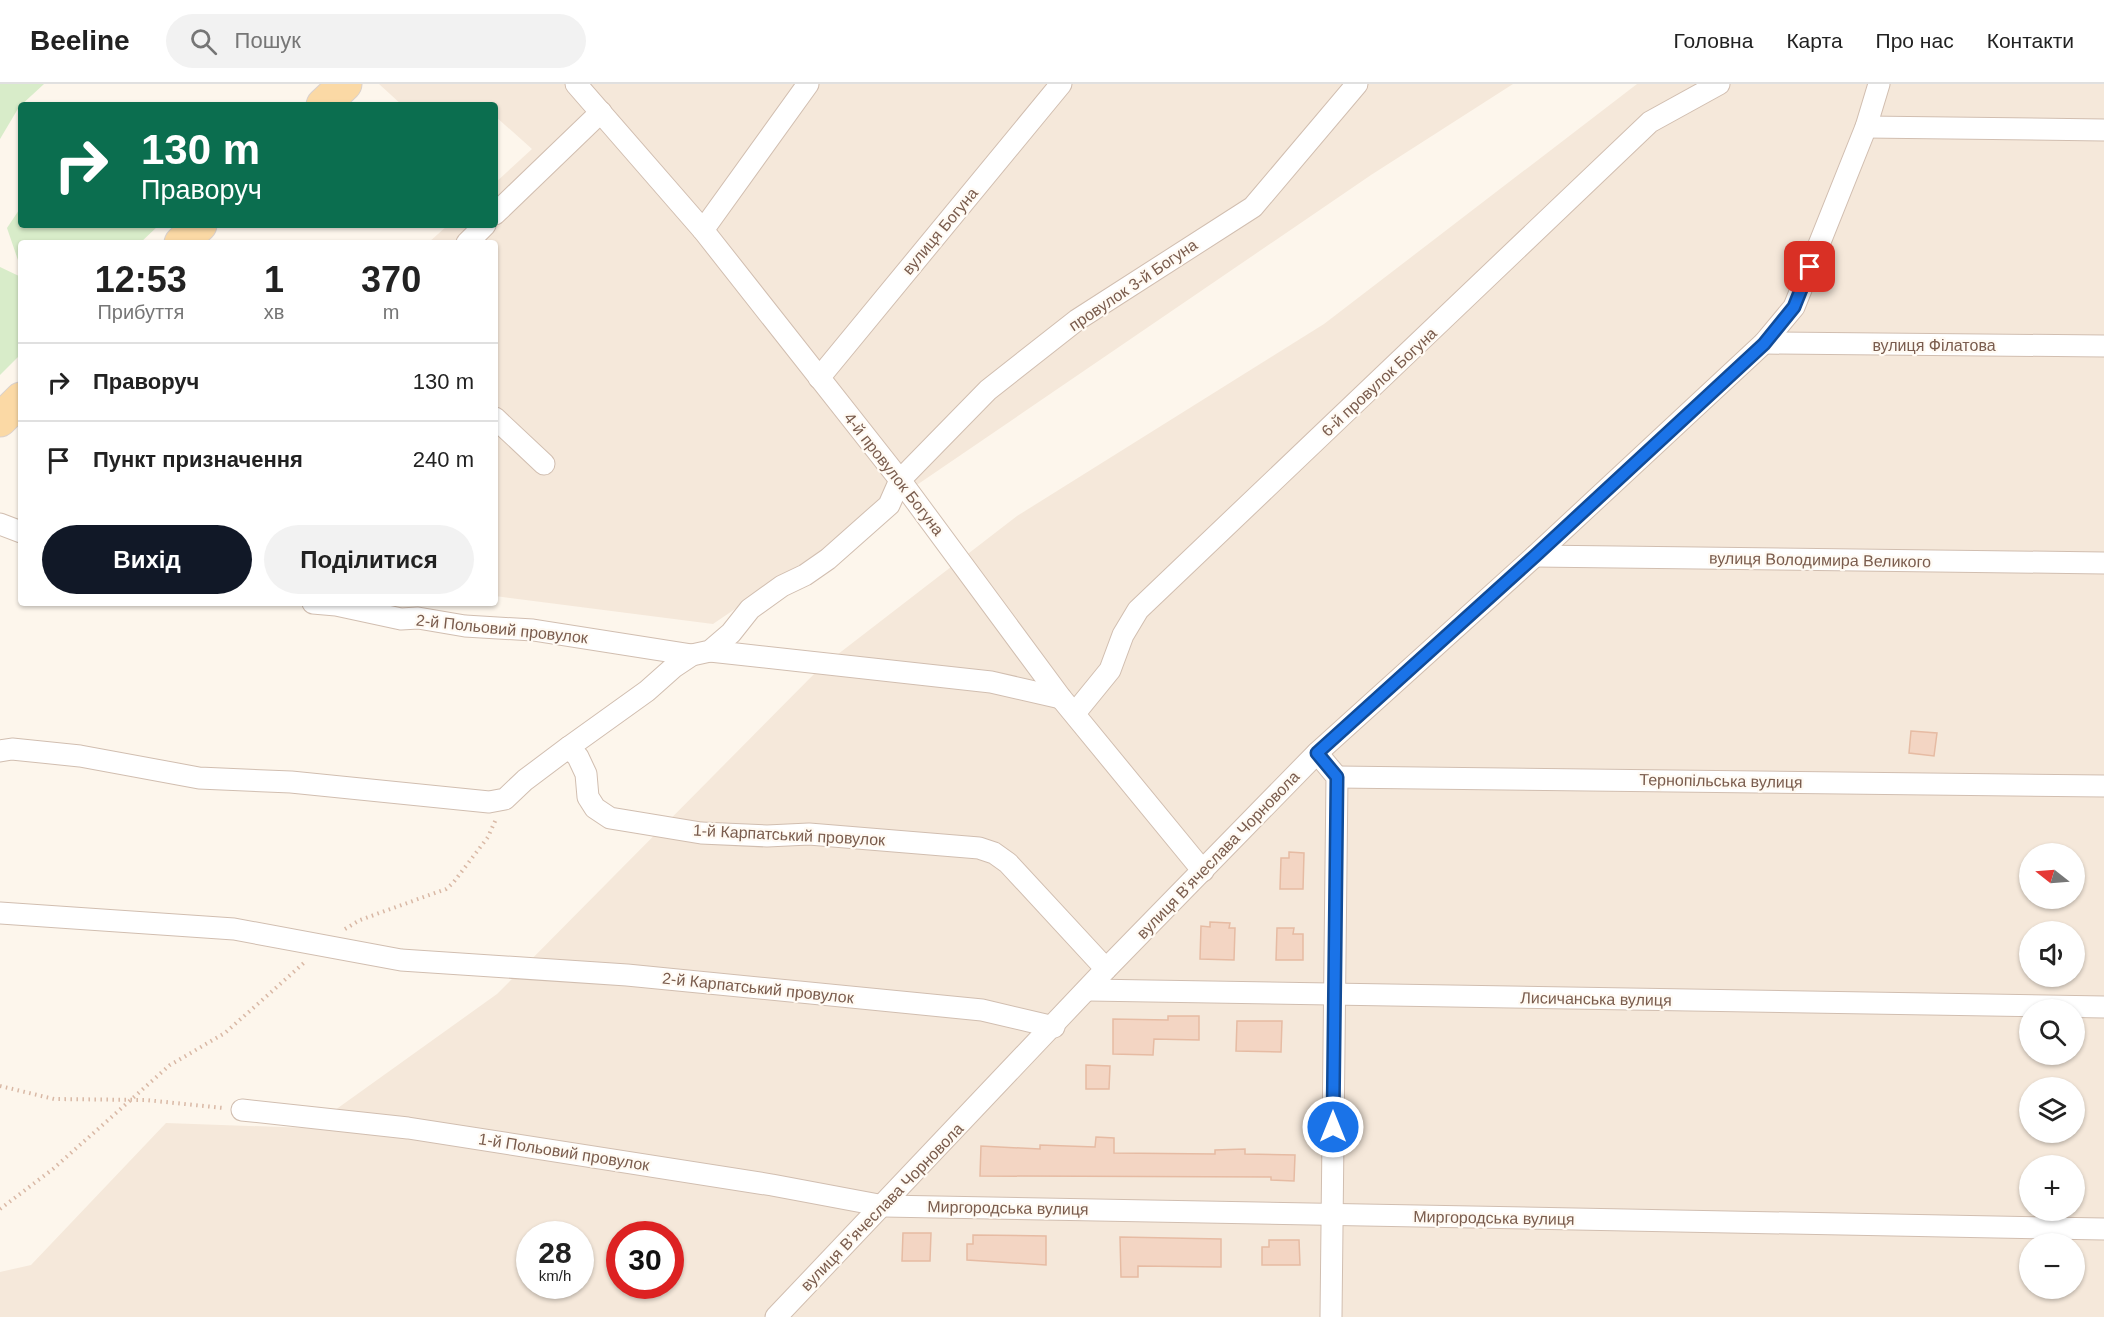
<!DOCTYPE html>
<html lang="uk">
<meta charset="utf-8">
<style>
body{margin:0;font-family:Arial,sans-serif;background:#f2f2f2;color:#222;height:100vh;display:flex;flex-direction:column;font-size:22px;white-space:nowrap}
*{box-sizing:border-box;margin:0}
p{font-size:20px;color:#767676}
.icon{flex:none;width:33px;height:33px;fill:none;stroke:currentColor;stroke-width:2;stroke-linecap:round;stroke-linejoin:round}
.map{position:relative;flex:1;overflow:hidden}
.side{position:absolute;left:18px;top:156px;width:480px;height:366px;display:flex;flex-direction:column;background:#fff;border-radius:6px;box-shadow:0 2px 4px #0004}
.side>*{flex:none}
.hud{position:absolute;left:18px;top:18px;width:480px;height:126px;border-radius:6px;box-shadow:0 2px 4px #0004;background:#0b6e4f;color:#fff;overflow:hidden}
.needle{width:39px;rotate:287deg}
.controls{position:absolute;left:2019px;top:759px;display:grid;gap:12px}
.controls a{display:grid;place-items:center;width:66px;height:66px;border-radius:50%;background:#fff;box-shadow:0 2px 4px #0004;font-size:30px}
.speed{position:absolute;left:516px;top:1137px;display:flex;gap:12px;font-size:30px;font-weight:700;text-align:center}
.speed>*{display:grid;place-content:center;width:78px;height:78px;border-radius:50%;background:#fff;box-shadow:0 2px 4px #0004;line-height:1}
.speed small{font-size:15px;font-weight:400}
.speed .limit{border:9px solid #d22;background:#fff;color:#111}
.pin{position:absolute;display:grid;place-items:center;width:51px;height:51px;color:#fff;margin:-26px;border-radius:12px;box-shadow:0 3px 9px #0006}
.me{position:absolute;width:66px;margin:-33px;rotate:0deg;stroke-linejoin:round;filter:drop-shadow(0 0 4px #0008)}
.turn{display:flex;align-items:center;gap:21px;height:126px;padding:0 24px;font-size:27px}
.turn .icon{width:78px;height:78px;stroke-width:2.5}
.turn b{display:block;font-size:42px;line-height:51px}
.eta{display:flex;justify-content:space-evenly;align-items:center;height:102px;text-align:center}
.eta b{font-size:36px;font-weight:800;line-height:42px}
.action{display:flex;gap:12px;margin-top:auto;padding:12px 24px}
.action a{flex:1;height:69px;border-radius:36px;background:#111827;color:#fff;font-size:24px;font-weight:800;line-height:69px;text-align:center}
.action a+a{background:#f2f2f2;color:#222}
ul{padding:0;list-style:none}
li{display:flex;align-items:center;gap:18px;height:78px;padding:0 24px;border-top:2px solid #e0e0e0}
li div{flex:1}
li b{display:block;font-size:22px}
li em{font-style:normal}
header{display:flex;align-items:center;gap:36px;box-sizing:border-box;height:84px;padding:0 30px;background:#fff;border-bottom:2px solid #e0e0e0}
header strong{font-size:28px}
nav{display:flex;gap:33px;margin-inline-start:auto;font-size:21px}
.search{width:420px;height:54px;background:#f2f2f2;display:flex;align-items:center;gap:15px;box-sizing:border-box;padding:0 21px;border-radius:33px;color:#767676;font-size:22px}
.map>svg:first-child{display:block}
.residential{fill:#f5e8da;fill-rule:evenodd}
.green{fill:#d8ecc9}
.building{fill:#f3d5c3;stroke:#e6bba3;stroke-width:1.5}
.lines{fill:none;stroke-linecap:round;stroke-linejoin:round}
.minor-casing{stroke:#d1beb0;stroke-width:23}
.primary-casing{stroke:#dad1cd;stroke-width:35}
.path{stroke:#d9b8a5;stroke-width:4;stroke-dasharray:1.5 4.5;stroke-linecap:butt}
.minor{stroke:#fff;stroke-width:21}
.primary{stroke:#fbd9a5;stroke-width:33}
.route-casing{stroke:#114b97;stroke-width:15}
.route{stroke:#1a73e8;stroke-width:10}
.labels{text-anchor:middle;dominant-baseline:central;stroke-width:4.5;stroke-linejoin:round;paint-order:stroke}
.street-label{font-size:16px;fill:#7a5c4d;stroke:#fffaf3}
</style>
<header>
<strong>Beeline</strong>
<div class="search"><svg class="icon" aria-label="search" viewBox="0 0 24 24"><circle cx="10" cy="10" r="6"/><path d="M15 15l6 6"/></svg>Пошук</div>
<nav><a>Головна</a><a>Карта</a><a>Про нас</a><a>Контакти</a></nav>
</header>
<div class="map">
<svg width="2104" height="1233" viewBox="0 0 2104 1233">
<rect width="100%" height="100%" fill="#fdf6ec"/>
<g class="residential">
<path d="M1513 0 1371 91 713 540 495 512V159H428L448 141H495V99L532 65 495 32V21L480 19 478 21H402L379 0Z"/>
<path d="M1637 0H2104V1233H0V1188L31 1181 166 1039 310 1044 497 910 820 584 1017 432 1324 240ZM2030 770H2074V814H2030ZM2030 848H2074V892H2030ZM2030 926H2074V970H2030ZM2030 1004H2074V1048H2030ZM2030 1082H2074V1126H2030ZM530 1150H580V1202H530ZM620 1150H670V1202H620ZM2030 1160H2074V1204H2030Z"/>
</g>
<g class="green">
<path d="M0 0H44L19 23 0 55Z"/>
<path d="M21 123V141H159L140 159H21V185L7 144Z"/>
<path d="M0 183 21 193V270L0 291Z"/>
</g>
<g class="building">
<path d="M1911 647 1937 649 1934 672 1909 669Z"/>
<path d="M1289 768 1304 769 1303 805H1280L1281 774H1289Z"/>
<path d="M1210 838 1230 839 1229 844H1235L1234 876 1200 875 1201 842 1210 843Z"/>
<path d="M1277 844H1294L1293 850H1303V876H1276Z"/>
<path d="M1168 932H1199V956L1154 955 1153 971 1113 970V935L1168 936Z"/>
<path d="M1237 937H1282L1281 968 1236 967Z"/>
<path d="M1086 981 1110 982 1109 1005H1086Z"/>
<path d="M1096 1053 1114 1054V1069L1215 1070V1066L1245 1065V1070L1295 1071 1294 1097 1271 1096V1093L980 1092 981 1062 1040 1065V1061L1095 1063Z"/>
<path d="M903 1149H931L930 1177H902Z"/>
<path d="M973 1151 1046 1152V1181L967 1176V1160H973Z"/>
<path d="M1120 1153 1221 1155V1183L1138 1182V1193H1121Z"/>
<path d="M1269 1156H1299L1300 1181H1262V1163H1269Z"/>
</g>
<g class="lines">
<g class="minor-casing">
<g id="minor">
<path d="M576 0 703 146 900 396 1061 614 1203 787"/>
<path d="M1866 43 2104 46"/>
<path d="M495 130 601 28"/>
<path d="M703 146 808 0"/>
<path d="M467 159 485 141"/>
<path d="M1764 259 2104 262"/>
<path d="M819 294 1061 0"/>
<path d="M495 334 544 380"/>
<path d="M0 440 21 448"/>
<path d="M1535 472 2104 479"/>
<path d="M313 519 336 521 401 535 418 534 465 542 533 546 692 571"/>
<path d="M710 567 991 598 1061 614"/>
<path d="M1075 629 1110 586 1123 551 1138 526 1650 38 1719 0"/>
<path d="M569 663 647 607 674 583 692 571 710 567 731 549 750 525 782 502 805 491 828 475 889 421 900 396 988 306 1077 236 1253 123 1357 0"/>
<path d="M0 667 12 665 80 672 199 694 291 698 489 718 505 715 525 696 569 663 578 673 586 690 588 713 595 724 610 734 701 749 767 752 809 750 979 764 994 769 1008 779 1106 885"/>
<path d="M1317 669 1337 693 1331 1233"/>
<path d="M1337 693 2104 702"/>
<path d="M0 829 234 845 401 876 627 891 982 926 1054 943"/>
<path d="M1089 906 2104 923"/>
<path d="M242 1026 408 1044 772 1101 884 1122 2104 1145"/>
<path d="M776 1233 1106 885 1317 669 1535 472 1764 259 1794 223 1866 43 1879 0"/>
</g>
</g>
<g class="primary-casing">
<g id="primary">
<path d="M323 21 345 0"/>
<path d="M181 159 200 141"/>
<path d="M0 336 21 315"/>
</g>
</g>
<g class="path">
<path d="M345 845 360 836 446 805 453 799 488 753 496 735"/>
<path d="M0 1002 54 1015 146 1016 223 1024"/>
<path d="M0 1125 53 1085 170 981 225 949 305 878"/>
</g>
<use href="#minor" class="minor"/>
<use href="#primary" class="primary"/>
</g>
<g class="lines">
<g class="route-casing">
<path id="route" d="M1333 1043 1337 693 1317 669 1535 472 1764 260 1794 223 1810 183"/>
</g>
<use href="#route" class="route"/>
</g>
<g class="labels">
<g class="street-label">
<text transform="translate(940 147) rotate(-50)">вулиця Богуна</text>
<text transform="translate(1133 201) rotate(-34)">провулок 3-й Богуна</text>
<text x="1934" y="261">вулиця Філатова</text>
<text transform="translate(1379 298) rotate(-43)">6-й провулок Богуна</text>
<text transform="translate(894 390) rotate(52)">4-й провулок Богуна</text>
<text transform="translate(1820 476) rotate(1)">вулиця Володимира Великого</text>
<text transform="translate(502 545) rotate(6)">2-й Польовий провулок</text>
<text transform="translate(1721 697) rotate(1)">Тернопільська вулиця</text>
<text transform="translate(789 751) rotate(3)">1-й Карпатський провулок</text>
<text transform="translate(1218 771) rotate(-46)">вулиця Вʼячеслава Чорновола</text>
<text transform="translate(758 904) rotate(6)">2-й Карпатський провулок</text>
<text transform="translate(1596 915) rotate(1)">Лисичанська вулиця</text>
<text transform="translate(564 1068) rotate(9)">1-й Польовий провулок</text>
<text transform="translate(882 1123) rotate(-46)">вулиця Вʼячеслава Чорновола</text>
<text transform="translate(1008 1124) rotate(1)">Миргородська вулиця</text>
<text transform="translate(1494 1134) rotate(1)">Миргородська вулиця</text>
</g>
</g>
</svg>
<div class="controls">
<a><svg class="needle" viewBox="-14 -14 28 28"><path d="M0-13l5 13h-10z" fill="#e53935"/><path d="M0 13l5-13h-10z" fill="#767676"/></svg></a>
<a><svg class="icon" aria-label="sound" viewBox="0 0 24 24"><path d="M4 9h4l5-4v14l-5-4H4zM17 9q2 3 0 6"/></svg></a>
<a><svg class="icon" aria-label="search" viewBox="0 0 24 24"><circle cx="10" cy="10" r="6"/><path d="M15 15l6 6"/></svg></a>
<a><svg class="icon" aria-label="layers" viewBox="0 0 24 24"><path d="M12 4l9 5-9 5-9-5zM3 14l9 5 9-5"/></svg></a>
<a>+</a>
<a>−</a>
</div>
<div class="speed"><div>28<small>km/h</small></div><div class="limit">30</div></div>
<div class="pin" style="left:1810px;top:183px;background:#d93025"><svg class="icon" aria-label="arrive" viewBox="0 0 24 24"><path d="M6 21V4h12l-3 4 3 4H6"/></svg></div>
<svg class="me" style="left:1333px;top:1043px" viewBox="-20 -20 40 40"><circle r="17" fill="#1a73e8" stroke="#fff" stroke-width="3"/><path d="M0-11L8 9 0 5-8 9z" fill="#fff"/></svg>
<div class="hud">
<div class="turn"><svg class="icon" aria-label="right" viewBox="0 0 24 24"><path d="M7 20v-9h11M14 6l5 5-5 5"/></svg><div><b>130 m</b>Праворуч</div></div>
</div>
<section class="side">
<div class="eta">
<div><b>12:53</b><p>Прибуття</p></div>
<div><b>1</b><p>хв</p></div>
<div><b>370</b><p>m</p></div>
</div>
<ul>
<li><svg class="icon" aria-label="right" viewBox="0 0 24 24"><path d="M7 20v-9h11M14 6l5 5-5 5"/></svg><div><b>Праворуч</b></div><em>130 m</em></li>
<li><svg class="icon" aria-label="arrive" viewBox="0 0 24 24"><path d="M6 21V4h12l-3 4 3 4H6"/></svg><div><b>Пункт призначення</b></div><em>240 m</em></li>
</ul>
<div class="action"><a>Вихід</a><a>Поділитися</a></div>
</section>
</div>
